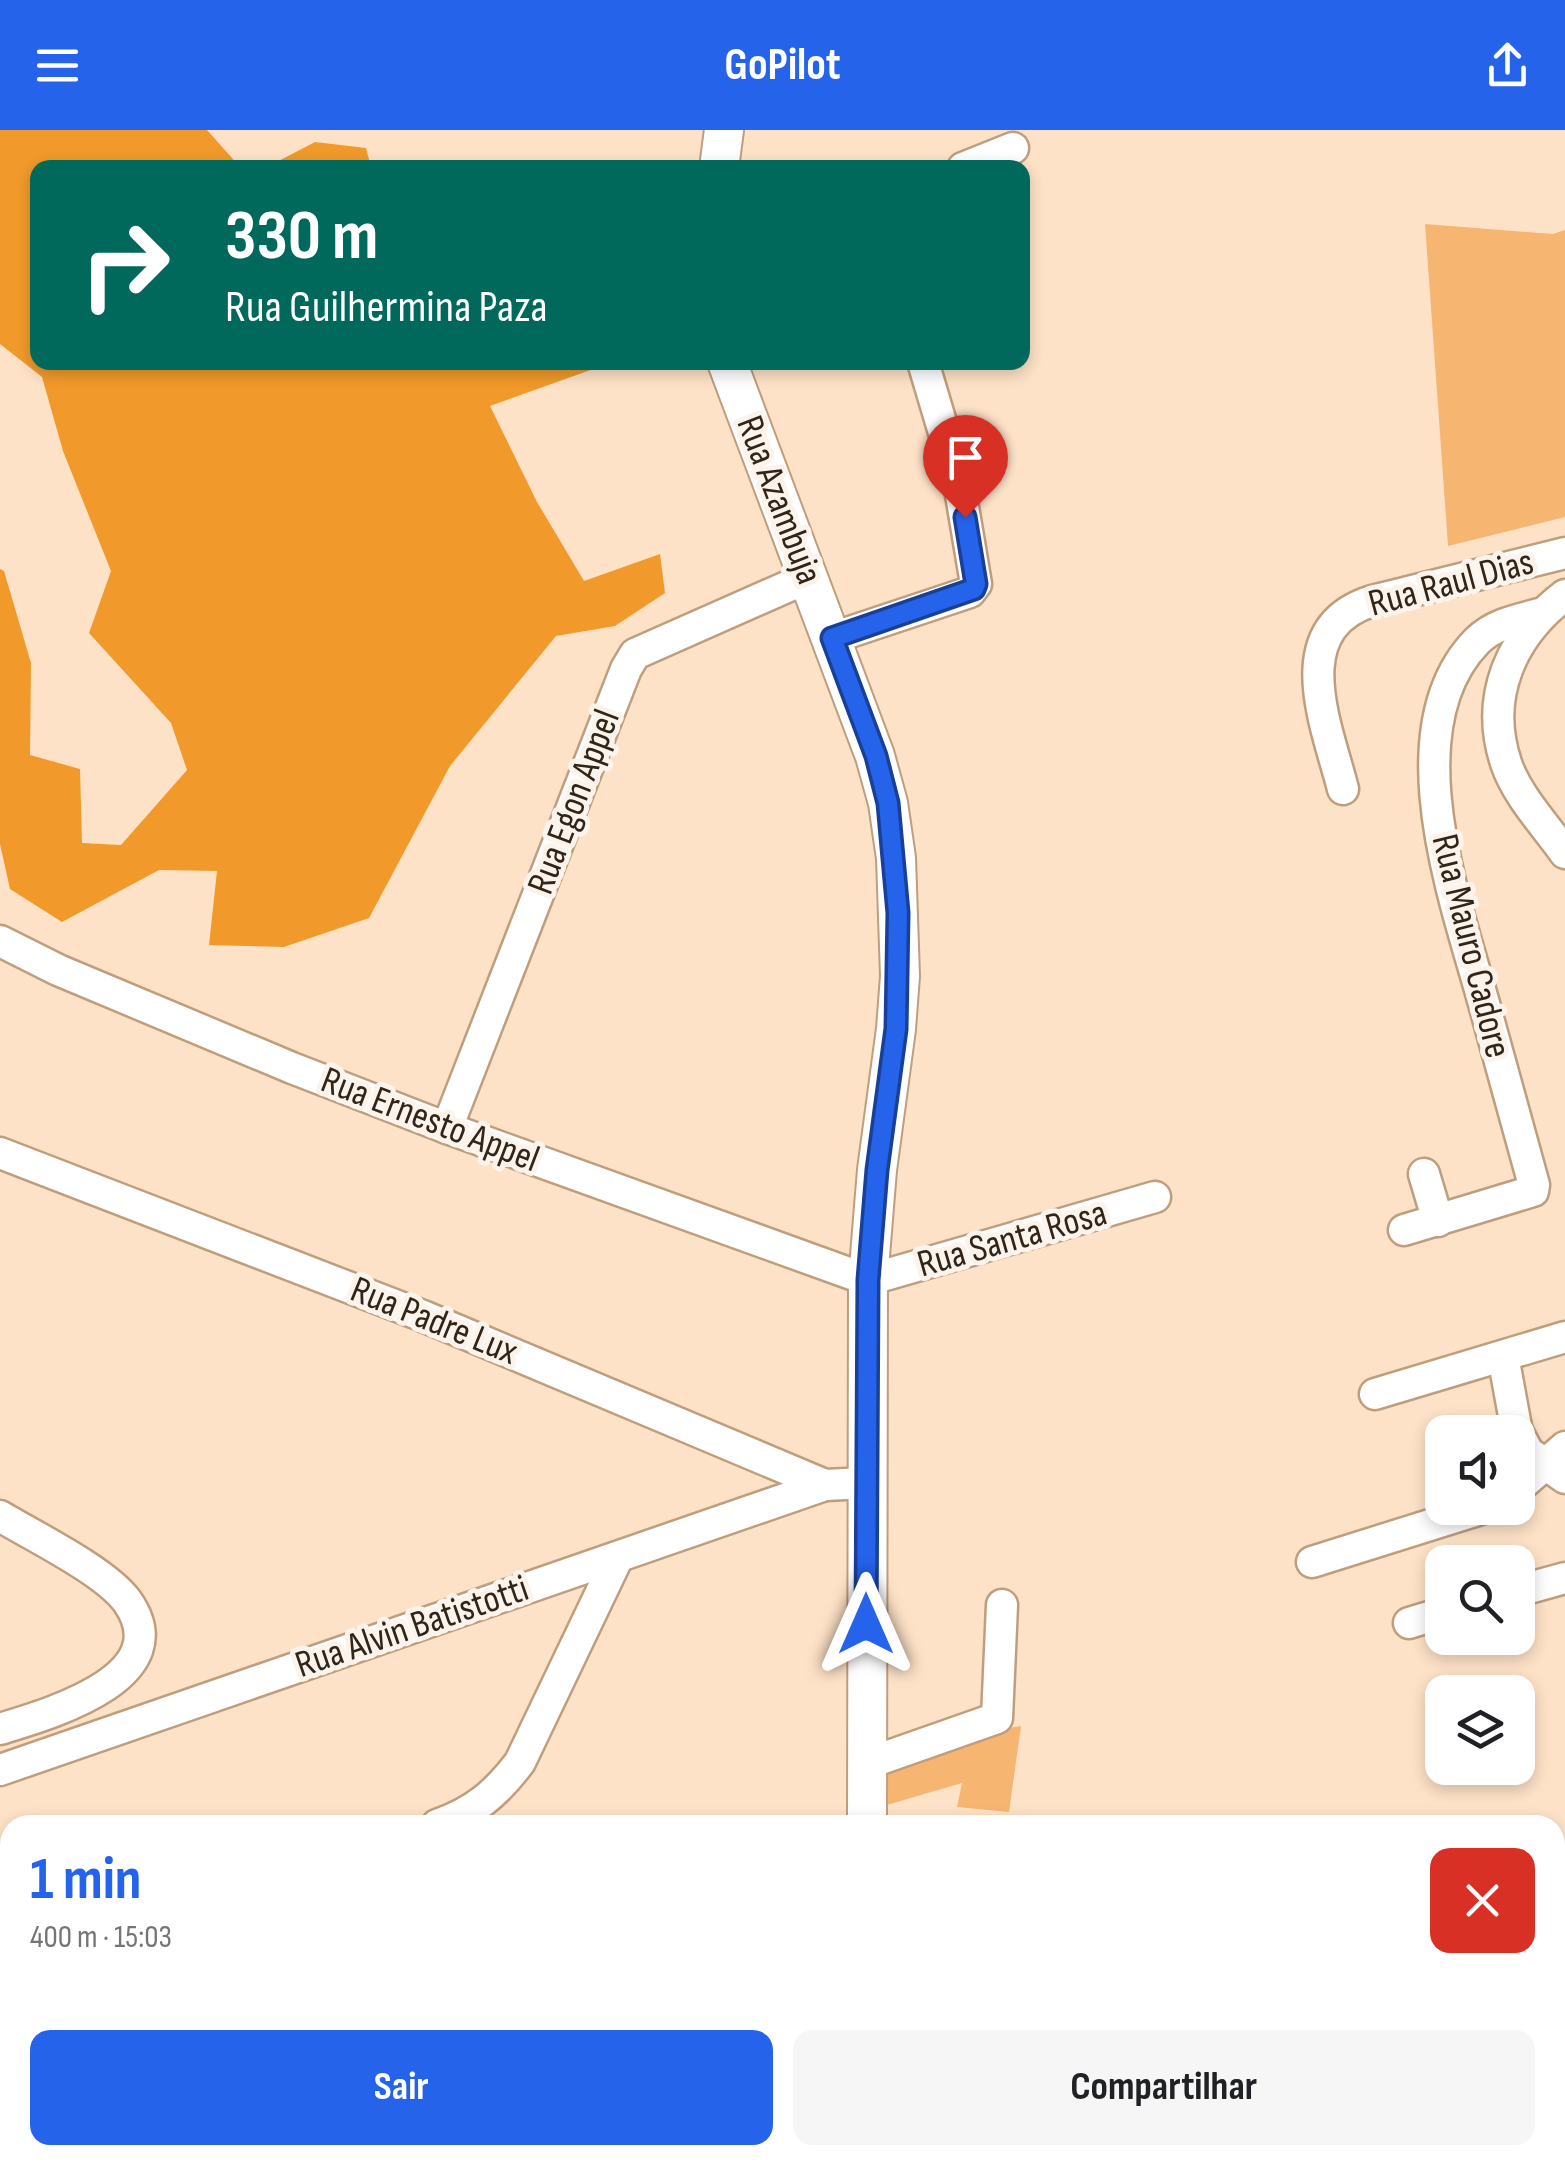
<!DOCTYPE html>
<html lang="pt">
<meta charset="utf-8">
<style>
body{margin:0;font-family:"Sofia Sans Condensed",sans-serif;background:#f6f6f6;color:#202124;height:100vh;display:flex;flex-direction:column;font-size:38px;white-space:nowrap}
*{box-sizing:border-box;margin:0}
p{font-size:32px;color:#757577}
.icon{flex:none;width:55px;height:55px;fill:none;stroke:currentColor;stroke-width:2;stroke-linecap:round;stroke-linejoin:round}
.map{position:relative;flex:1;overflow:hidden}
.details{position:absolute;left:0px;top:1685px;width:1565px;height:350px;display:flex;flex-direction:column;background:#fff;border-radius:30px 30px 0 0;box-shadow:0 5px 15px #0003}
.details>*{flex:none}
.top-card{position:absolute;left:30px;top:30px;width:1000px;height:210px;border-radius:20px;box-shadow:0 5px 15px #0003;background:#00695c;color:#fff;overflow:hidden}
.buttons{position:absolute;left:1425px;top:1285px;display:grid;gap:20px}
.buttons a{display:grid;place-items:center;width:110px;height:110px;border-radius:20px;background:#fff;box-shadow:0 5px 15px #0003;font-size:50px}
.pin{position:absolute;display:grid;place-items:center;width:85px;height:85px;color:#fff;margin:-102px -42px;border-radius:50% 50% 50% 0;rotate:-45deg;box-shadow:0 0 10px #0007}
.pin .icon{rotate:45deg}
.me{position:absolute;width:110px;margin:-55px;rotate:0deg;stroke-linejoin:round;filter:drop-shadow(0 0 8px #0008)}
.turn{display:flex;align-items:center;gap:35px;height:210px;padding:0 30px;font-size:45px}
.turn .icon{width:130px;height:130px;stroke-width:2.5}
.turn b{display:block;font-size:70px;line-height:85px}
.round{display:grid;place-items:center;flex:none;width:105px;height:105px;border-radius:20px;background:#f6f6f6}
.summary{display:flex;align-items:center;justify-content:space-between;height:170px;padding:0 30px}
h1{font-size:60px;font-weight:700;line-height:75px;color:#2563eb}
.button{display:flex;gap:20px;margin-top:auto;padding:20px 30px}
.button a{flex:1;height:115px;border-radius:20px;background:#2563eb;color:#fff;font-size:40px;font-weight:700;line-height:115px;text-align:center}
.button a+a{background:#f6f6f6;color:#202124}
header{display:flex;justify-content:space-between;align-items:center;height:130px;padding:0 30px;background:#2563eb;color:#fff;font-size:45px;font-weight:700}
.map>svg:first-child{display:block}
.green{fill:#f6b672}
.forest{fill:#f19a2b}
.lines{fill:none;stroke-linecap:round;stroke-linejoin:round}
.minor-casing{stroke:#bf9e7e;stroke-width:35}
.major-casing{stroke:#bf9e7e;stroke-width:42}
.minor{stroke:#fff;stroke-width:30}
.major{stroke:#fff;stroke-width:38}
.route-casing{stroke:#184099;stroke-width:25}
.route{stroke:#2563eb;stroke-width:18}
.labels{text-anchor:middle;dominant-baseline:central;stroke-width:10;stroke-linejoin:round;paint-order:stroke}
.street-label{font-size:38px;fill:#322518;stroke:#fbf4ed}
</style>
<header><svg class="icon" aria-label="menu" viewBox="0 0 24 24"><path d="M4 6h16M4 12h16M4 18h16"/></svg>GoPilot<svg class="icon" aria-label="share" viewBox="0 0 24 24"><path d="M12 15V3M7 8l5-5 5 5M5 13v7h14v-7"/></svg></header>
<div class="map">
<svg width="1565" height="2035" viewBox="0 0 1565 2035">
<rect width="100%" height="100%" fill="#fee2c7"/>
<g class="green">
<path d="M1425 94 1553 104 1565 100V387L1448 416Z"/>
<path d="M1021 1596 1009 1682 957 1677 962 1653 880 1677 883 1637 986 1601Z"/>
</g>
<g class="forest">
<path d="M0 0H207L240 37 38 38V232H596L599 237 490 276 537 372 584 451 660 424 665 463 615 496 556 506 450 636 369 788 284 817 209 815 217 741 159 740 62 792 10 759 0 714V439L4 441 31 533 30 625 80 639 82 713 121 715 187 640 171 593 89 503 111 441 63 321 42 247 0 214Z"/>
<path d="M315 12 366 18 371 37H267Z"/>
</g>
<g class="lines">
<g class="minor-casing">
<g id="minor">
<path d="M963 38 1013 18"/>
<path d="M1565 465C1511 506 1484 567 1506 633 1517 666 1546 696 1565 723"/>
<path d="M832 508 970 462 976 454 959 353 923 232"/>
<path d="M1343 659C1327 596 1284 499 1372 471L1565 423"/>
<path d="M0 811 58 840 292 938 447 998 868 1150 1155 1067"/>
<path d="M447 998 626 539 635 524 809 447"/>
<path d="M0 1023 423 1186 825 1355 866 1353"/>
<path d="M1424 1044 1438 1091"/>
<path d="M1404 1100 1533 1061 1534 1055C1517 993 1500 932 1483 870 1455 770 1392 598 1477 511 1494 494 1517 490 1539 484"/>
<path d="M1503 1226 1517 1302"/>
<path d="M1375 1264 1565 1207"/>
<path d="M1518 1303 1528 1322 1565 1348"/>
<path d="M1518 1358 1565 1317"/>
<path d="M0 1386C33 1406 105 1441 127 1471 181 1547 49 1584 0 1599"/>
<path d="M1312 1432 1484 1378"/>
<path d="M1518 1461 1565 1448"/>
<path d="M1409 1493 1442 1483"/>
<path d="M866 1634 997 1588 1002 1475"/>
<path d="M0 1640 825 1355"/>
<path d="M437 1695C474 1682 496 1664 520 1632L618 1427"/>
<path d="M0 1835 10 1832"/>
</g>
</g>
<g class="major-casing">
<g id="major">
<path d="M719 38 724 0"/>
<path d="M727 232 875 626 888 673 896 728 900 846 896 899 877 1040 868 1150 867 1695"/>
<path d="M1032 2025 1043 2035"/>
</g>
</g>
<use href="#minor" class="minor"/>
<use href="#major" class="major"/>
</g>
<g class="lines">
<g class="route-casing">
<path id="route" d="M866 1494 868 1150 877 1040 896 899 898 783 888 673 876 626 832 508 974 459 976 454 965 387"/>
</g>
<use href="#route" class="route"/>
</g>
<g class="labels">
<g class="street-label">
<text transform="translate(779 370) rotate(69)">Rua Azambuja</text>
<text transform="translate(1451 453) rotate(-15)">Rua Raul Dias</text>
<text transform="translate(574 672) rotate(-69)">Rua Egon Appel</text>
<text transform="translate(1471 816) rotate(76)">Rua Mauro Cadore</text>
<text transform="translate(430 990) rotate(21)">Rua Ernesto Appel</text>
<text transform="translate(1012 1109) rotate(-16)">Rua Santa Rosa</text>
<text transform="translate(434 1191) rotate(22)">Rua Padre Lux</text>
<text transform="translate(412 1497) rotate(-19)">Rua Alvin Batistotti</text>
</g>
</g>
</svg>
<div class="buttons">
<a><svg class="icon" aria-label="sound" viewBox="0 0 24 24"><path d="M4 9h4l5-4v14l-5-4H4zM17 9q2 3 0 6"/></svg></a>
<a><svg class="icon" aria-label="search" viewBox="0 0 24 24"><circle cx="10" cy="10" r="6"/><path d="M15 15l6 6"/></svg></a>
<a><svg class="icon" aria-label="layers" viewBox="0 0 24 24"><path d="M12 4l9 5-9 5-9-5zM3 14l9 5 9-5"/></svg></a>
</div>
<div class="pin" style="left:965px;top:387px;background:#d93025"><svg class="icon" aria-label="arrive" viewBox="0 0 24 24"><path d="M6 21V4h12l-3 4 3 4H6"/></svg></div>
<svg class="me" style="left:866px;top:1494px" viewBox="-20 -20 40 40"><path d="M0-17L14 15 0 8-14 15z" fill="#2563eb" stroke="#fff" stroke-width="4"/></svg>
<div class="top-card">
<div class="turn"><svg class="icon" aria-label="right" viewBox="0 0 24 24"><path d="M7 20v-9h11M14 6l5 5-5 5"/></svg><div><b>330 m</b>Rua Guilhermina Paza</div></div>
</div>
<section class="details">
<div class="summary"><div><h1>1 min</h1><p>400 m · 15:03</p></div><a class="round" style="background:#d93025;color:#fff"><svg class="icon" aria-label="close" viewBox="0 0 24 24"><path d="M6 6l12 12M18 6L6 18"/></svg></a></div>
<div class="button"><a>Sair</a><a>Compartilhar</a></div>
</section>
</div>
